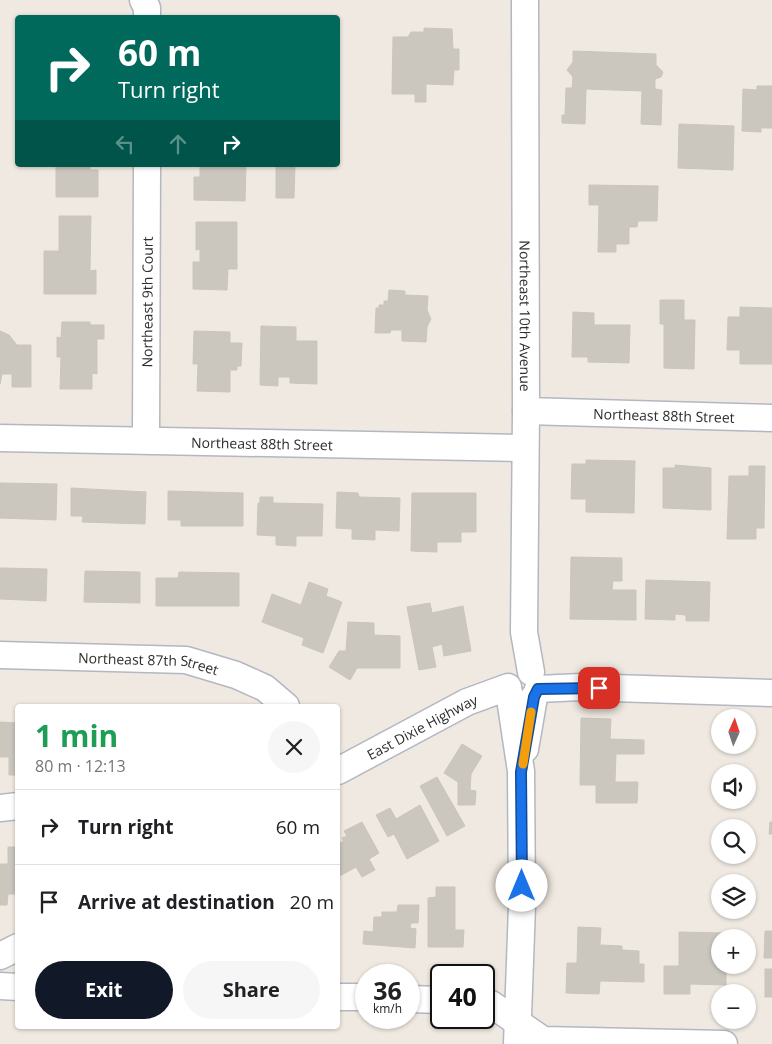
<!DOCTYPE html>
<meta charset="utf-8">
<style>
body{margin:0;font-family:"Open Sans",sans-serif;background:#f6f6f6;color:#202124;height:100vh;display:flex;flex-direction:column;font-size:19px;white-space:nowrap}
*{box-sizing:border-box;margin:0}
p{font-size:16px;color:#757577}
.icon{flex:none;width:28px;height:28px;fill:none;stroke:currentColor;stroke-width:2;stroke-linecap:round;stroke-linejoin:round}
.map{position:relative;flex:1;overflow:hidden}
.panel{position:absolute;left:15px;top:704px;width:325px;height:325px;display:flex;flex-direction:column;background:#fff;border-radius:5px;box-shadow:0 1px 4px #0004}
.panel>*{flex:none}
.top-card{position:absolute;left:15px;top:15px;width:325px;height:152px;border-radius:5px;box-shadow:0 1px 4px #0004;background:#00695c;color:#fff;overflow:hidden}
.needle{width:32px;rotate:3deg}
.tools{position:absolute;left:711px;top:709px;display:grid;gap:10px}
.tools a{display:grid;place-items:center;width:45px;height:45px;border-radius:50%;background:#fff;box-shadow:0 1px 4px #0004;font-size:25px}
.speed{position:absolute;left:355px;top:964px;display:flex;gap:10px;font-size:25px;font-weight:700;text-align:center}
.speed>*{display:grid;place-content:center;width:65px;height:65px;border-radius:50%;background:#fff;box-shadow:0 1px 4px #0004;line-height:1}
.speed small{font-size:12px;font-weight:400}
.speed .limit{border:2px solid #111;border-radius:8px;background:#fff;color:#111}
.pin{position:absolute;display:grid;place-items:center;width:42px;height:42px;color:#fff;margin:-21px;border-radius:10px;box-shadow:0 2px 8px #0006}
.me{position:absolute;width:55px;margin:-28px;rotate:0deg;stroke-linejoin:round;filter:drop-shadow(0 0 4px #0008)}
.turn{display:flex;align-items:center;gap:18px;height:105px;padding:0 20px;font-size:22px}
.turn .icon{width:65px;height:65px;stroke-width:2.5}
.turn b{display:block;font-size:35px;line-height:42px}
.lanes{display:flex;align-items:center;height:48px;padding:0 20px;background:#0003;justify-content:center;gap:25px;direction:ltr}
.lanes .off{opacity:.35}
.round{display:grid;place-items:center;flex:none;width:52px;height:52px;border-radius:26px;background:#f6f6f6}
.summary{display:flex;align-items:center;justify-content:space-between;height:85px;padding:0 20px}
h1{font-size:30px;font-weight:700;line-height:38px;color:#1e9e55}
.primary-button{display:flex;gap:10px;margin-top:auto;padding:10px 20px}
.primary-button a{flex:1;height:58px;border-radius:30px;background:#111827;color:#fff;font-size:20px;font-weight:700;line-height:58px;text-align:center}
.primary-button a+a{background:#f6f6f6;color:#202124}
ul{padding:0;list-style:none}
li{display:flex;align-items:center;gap:15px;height:75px;padding:0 20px;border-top:1px solid #e0e0e0}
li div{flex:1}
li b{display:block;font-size:19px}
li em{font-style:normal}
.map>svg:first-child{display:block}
.building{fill:#cbc7bf;stroke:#cbc5ba}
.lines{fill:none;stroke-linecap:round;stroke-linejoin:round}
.minor-casing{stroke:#b4b7c1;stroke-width:29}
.minor{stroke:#fff;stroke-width:26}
.route-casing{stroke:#114b97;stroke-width:12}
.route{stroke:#1a73e8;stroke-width:9}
.slow{stroke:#f59e0b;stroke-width:9}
.labels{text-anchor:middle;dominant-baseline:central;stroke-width:4;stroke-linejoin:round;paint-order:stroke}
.street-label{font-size:14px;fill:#2e2e2e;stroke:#fff}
</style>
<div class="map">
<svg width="772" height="1044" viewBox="0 0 772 1044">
<rect width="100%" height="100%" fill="#efe9e1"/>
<g class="building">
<path d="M424 28 452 29 453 49H459V70H454L453 85 426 84V102H415V94H392L393 37H408L411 32H424Z"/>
<path d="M573 51 656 54V65L663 72 661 77 655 79V89L662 90 661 125 641 124 642 91 586 89 585 124 562 123V115H565L566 88H572L573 77 567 70 573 62Z"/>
<path d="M757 86H772V128H761V132L742 131 743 89 757 90Z"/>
<path d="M679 124 734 126 733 170 678 168Z"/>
<path d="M56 165H90V170H98V197H56Z"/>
<path d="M200 165H246L245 201 194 200V177H200Z"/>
<path d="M276 165H295L294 198H276Z"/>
<path d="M589 185 658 186 657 221H638L637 227H629V244H616V252H598L599 205H589Z"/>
<path d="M59 216H91L90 271 96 270V294H44V251H59Z"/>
<path d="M196 222H237V269H228L227 290 193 289V262H200V249L196 250Z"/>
<path d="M389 290 405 291V295L428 296 427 310 431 319 427 327 426 342 402 341V330H391L390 333H375L376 308H379V305H384V301H388Z"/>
<path d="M660 300H684V320H695L694 369 664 368V324H660Z"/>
<path d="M740 307 772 308V364H740V350H727L728 317H740Z"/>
<path d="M573 312 594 313V325H630L629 363 588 362V357H572Z"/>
<path d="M62 322H90V325H104V339H97V374L92 373V389H60L61 357H57V337L61 338Z"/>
<path d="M261 326 296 327V341H317V384L290 383V377H278V386L260 385Z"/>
<path d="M0 331 9 335 17 345H31V387H12V374H2L0 384Z"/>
<path d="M194 331 230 332V343H242L241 366H237V370H230V392L197 391 198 364H193Z"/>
<path d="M586 460 635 461 634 513 586 512V499H571L572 464H586Z"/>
<path d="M675 465 711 468V510L663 508V468H675Z"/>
<path d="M749 466H765L764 528H756V539H727L729 476H749Z"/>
<path d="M0 483 57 484 56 520 0 518Z"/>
<path d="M71 488 146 492 145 524 82 522 83 516H71Z"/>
<path d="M168 491 243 493V526H181V520H168Z"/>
<path d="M337 492 358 493 359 497 400 498 399 531 375 530V540L352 539V529L336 528Z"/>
<path d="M412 493H476V532H461V542H437V552L411 551Z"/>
<path d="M260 497H273V503L323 504 322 536H296V546L276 545V536L257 535 258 503H260Z"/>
<path d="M571 557 622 558V581H613L612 590H636V620L570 619Z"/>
<path d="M0 568 47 569 46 601 0 599Z"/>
<path d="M85 571 140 572V603L84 602Z"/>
<path d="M179 572 239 573V606H156V578H178Z"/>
<path d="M646 580 710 582 709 621H686V615L675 614V620L645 619Z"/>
<path d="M309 582 328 589 326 596 342 602 323 653 302 645 304 638 262 622 272 594 301 605Z"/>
<path d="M430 603 432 613 463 606 471 651 444 656 442 644 432 647 436 667 419 670 407 607Z"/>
<path d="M348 622 374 623V635L400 636V668H357L350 680 329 667 339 651H346Z"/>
<path d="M581 718 611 719 610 739 644 740V754H616L615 782H638L637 803H596V785H580Z"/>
<path d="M0 722 18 723V775H9V757H0Z"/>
<path d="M462 744 482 756 471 774 470 790 476 791 475 805H458V782L444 773Z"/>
<path d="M437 777 465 826 447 836 420 786Z"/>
<path d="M420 805 439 841 407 859 394 834 388 837 376 815 390 808 396 819Z"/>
<path d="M362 822 379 853 369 859 375 870 362 877 356 867 338 877V844L344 841 342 838 347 836 344 831Z"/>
<path d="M770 822H772V834H769Z"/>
<path d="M8 847H18V894H8L7 905H0V864H8Z"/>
<path d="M436 887H455V930H464L463 947H428V898L436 897Z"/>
<path d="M398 905H419L418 923H411L410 928 416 929 415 948 363 944 364 931 373 932 374 917H382V912H397Z"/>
<path d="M578 927 601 928 600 945 622 946V950L639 951V964H644V982L600 981 599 994 566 993 567 963H577Z"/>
<path d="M765 931H772V958H764Z"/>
<path d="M679 932 725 933 724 938H720V965H726V985L690 984V994H664V966H679Z"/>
<rect x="765" y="969" width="7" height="28"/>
</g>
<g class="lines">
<g class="minor-casing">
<g id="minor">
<path d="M143 0 147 8V18"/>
<path id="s1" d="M525 0 526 411 524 632 531 672"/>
<path id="s2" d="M526 411 772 418"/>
<path id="s3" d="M0 438 525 448"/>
<path id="s4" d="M146 440 147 165"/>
<path id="s5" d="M0 655 186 660 236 675 265 688 286 706"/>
<path d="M538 689 581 687 772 693"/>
<path d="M509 692 521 771 522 906 517 1044"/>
<path d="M525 749 534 697"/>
<path id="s6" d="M338 771 467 702 508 687"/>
<path d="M0 808 18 806"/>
<path d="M0 956 18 947"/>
<path d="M0 986 18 987"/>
<path d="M338 997H366"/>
<path d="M409 999 441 1000"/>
<path d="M484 1002 491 1004 543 1040 724 1044"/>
</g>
</g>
<use href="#minor" class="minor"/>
</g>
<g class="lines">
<g class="route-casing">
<path id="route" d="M522 886 521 772 534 697 538 689 599 688"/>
</g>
<use href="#route" class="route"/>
<path class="slow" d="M523 764 531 712"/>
</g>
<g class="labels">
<g class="street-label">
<text stroke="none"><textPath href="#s4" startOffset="138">Northeast 9th Court</textPath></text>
<text stroke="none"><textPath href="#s1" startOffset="316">Northeast 10th Avenue</textPath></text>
<text stroke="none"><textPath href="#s2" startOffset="138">Northeast 88th Street</textPath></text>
<text stroke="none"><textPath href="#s3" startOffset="262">Northeast 88th Street</textPath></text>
<text stroke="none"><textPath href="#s5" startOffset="149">Northeast 87th Street</textPath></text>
<text stroke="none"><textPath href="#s6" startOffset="95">East Dixie Highway</textPath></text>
</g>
</g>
</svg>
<div class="tools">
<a><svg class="needle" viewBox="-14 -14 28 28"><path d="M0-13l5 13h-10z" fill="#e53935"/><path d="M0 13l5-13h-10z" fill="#757577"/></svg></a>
<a><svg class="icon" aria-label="sound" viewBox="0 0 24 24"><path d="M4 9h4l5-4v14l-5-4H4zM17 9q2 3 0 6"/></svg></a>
<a><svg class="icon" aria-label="search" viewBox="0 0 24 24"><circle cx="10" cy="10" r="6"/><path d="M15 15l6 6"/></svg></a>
<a><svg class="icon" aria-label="layers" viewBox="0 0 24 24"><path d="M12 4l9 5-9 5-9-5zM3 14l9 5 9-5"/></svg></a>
<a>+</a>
<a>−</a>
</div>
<div class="speed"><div>36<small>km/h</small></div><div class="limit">40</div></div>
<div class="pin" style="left:599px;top:688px;background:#d93025"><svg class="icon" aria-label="arrive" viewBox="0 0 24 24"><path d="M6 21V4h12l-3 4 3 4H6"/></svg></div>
<svg class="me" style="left:522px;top:886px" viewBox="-20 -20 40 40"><circle r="19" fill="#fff"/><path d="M0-13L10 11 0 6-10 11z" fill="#1a73e8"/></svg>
<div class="top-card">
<div class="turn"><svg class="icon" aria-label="right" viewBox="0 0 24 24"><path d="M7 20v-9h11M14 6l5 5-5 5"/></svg><div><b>60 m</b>Turn right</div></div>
<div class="lanes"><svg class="icon off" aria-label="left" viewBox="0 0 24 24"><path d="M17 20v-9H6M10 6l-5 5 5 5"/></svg><svg class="icon off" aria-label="ahead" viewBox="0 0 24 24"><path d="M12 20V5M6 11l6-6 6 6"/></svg><svg class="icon" aria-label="right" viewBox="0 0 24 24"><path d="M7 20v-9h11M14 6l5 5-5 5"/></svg></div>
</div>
<section class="panel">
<div class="summary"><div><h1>1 min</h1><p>80 m · 12:13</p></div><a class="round"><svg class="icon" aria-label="close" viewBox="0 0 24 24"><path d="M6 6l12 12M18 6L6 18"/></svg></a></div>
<ul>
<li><svg class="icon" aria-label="right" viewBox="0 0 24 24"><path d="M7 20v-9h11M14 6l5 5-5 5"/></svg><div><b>Turn right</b></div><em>60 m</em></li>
<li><svg class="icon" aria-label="arrive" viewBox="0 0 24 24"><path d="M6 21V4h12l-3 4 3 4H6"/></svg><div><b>Arrive at destination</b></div><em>20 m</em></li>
</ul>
<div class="primary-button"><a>Exit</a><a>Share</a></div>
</section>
</div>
